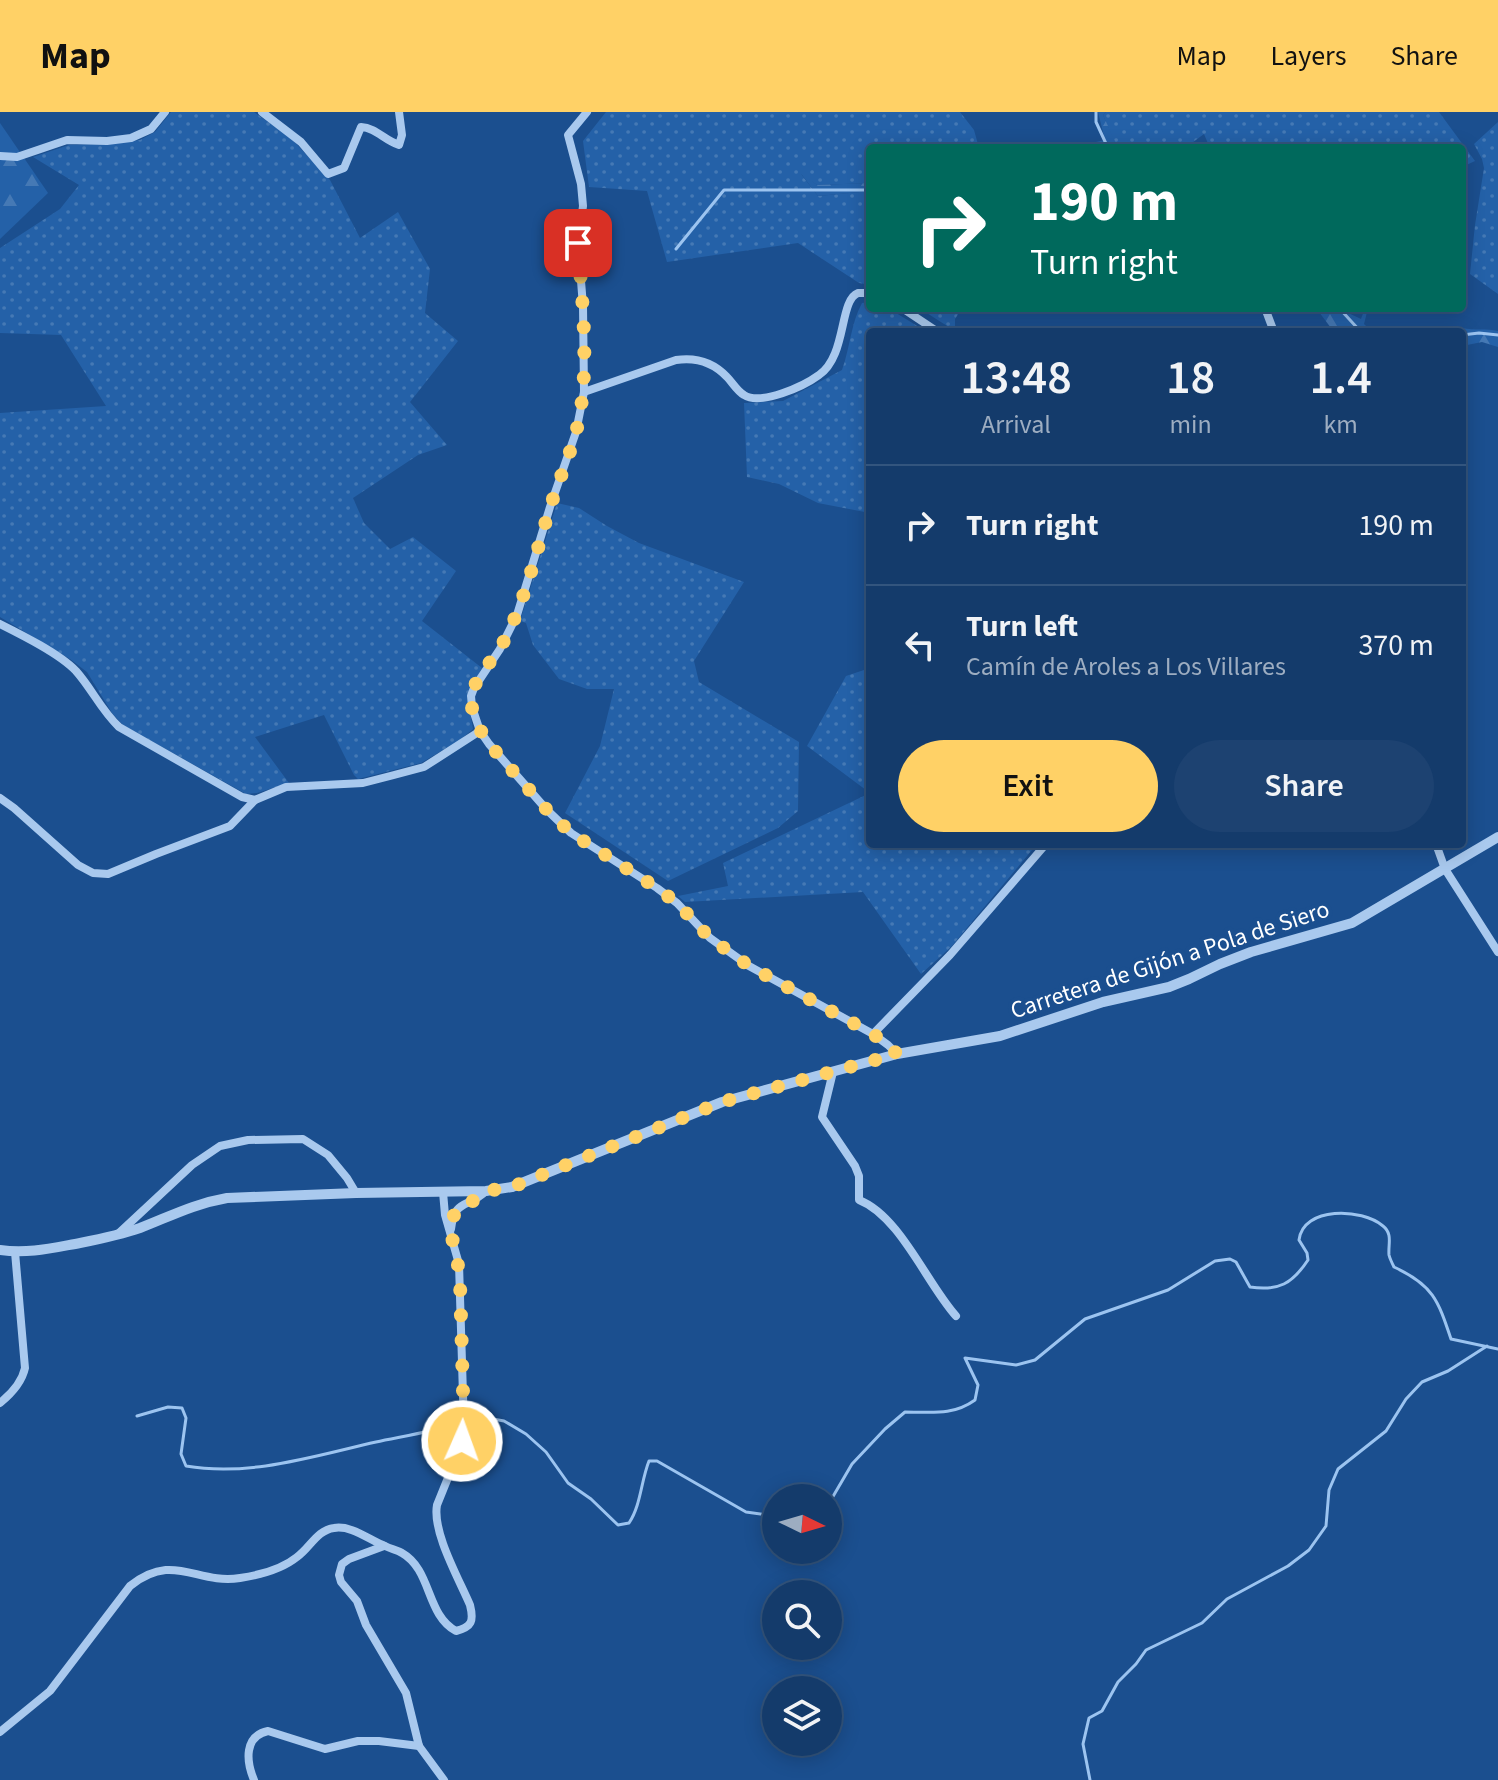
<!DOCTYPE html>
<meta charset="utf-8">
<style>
body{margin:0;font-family:"Source Sans 3",sans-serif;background:#1d4271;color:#f1f3f6;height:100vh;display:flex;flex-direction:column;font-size:30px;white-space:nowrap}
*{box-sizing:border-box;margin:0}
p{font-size:26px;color:#9dadc1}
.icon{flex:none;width:44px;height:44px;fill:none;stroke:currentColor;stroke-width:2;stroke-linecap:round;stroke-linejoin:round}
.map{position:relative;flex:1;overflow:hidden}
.details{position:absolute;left:866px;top:216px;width:600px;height:520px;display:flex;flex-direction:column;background:#143b6b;border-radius:8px;box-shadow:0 4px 20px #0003,0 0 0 2px #33557e}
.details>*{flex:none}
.banner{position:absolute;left:866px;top:32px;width:600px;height:168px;border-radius:8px;box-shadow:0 4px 20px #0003,0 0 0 2px #33557e;background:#00695c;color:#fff;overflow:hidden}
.needle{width:52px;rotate:95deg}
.buttons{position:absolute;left:762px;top:1372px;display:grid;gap:16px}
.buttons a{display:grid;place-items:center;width:80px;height:80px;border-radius:50%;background:#143b6b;box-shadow:0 4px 20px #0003,0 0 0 2px #33557e;font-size:40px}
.pin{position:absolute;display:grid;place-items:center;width:68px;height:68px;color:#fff;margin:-34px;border-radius:16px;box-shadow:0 4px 12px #0006}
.me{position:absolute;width:88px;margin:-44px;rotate:2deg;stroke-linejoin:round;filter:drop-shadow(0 0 6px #0008)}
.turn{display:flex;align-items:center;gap:28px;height:168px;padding:0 32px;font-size:36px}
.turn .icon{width:104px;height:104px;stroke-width:2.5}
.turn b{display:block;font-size:56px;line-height:68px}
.eta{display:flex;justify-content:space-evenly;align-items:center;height:136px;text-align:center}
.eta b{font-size:48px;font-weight:600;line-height:56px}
.primary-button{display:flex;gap:16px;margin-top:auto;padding:16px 32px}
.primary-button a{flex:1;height:92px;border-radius:48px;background:#ffd166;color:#111;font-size:32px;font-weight:600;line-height:92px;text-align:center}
.primary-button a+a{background:#1d4271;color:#f1f3f6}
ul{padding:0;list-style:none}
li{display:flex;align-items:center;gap:24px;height:120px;padding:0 32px;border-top:2px solid #33557e}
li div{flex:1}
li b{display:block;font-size:30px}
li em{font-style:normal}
header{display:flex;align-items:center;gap:48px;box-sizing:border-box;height:112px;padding:0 40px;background:#ffd166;color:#111}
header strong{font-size:38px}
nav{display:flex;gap:44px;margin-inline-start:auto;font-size:28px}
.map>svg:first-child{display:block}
.grass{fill:url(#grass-dots)}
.forest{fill:url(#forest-firs)}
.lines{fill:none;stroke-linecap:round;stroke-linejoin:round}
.stream{stroke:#9cc4f0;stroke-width:3}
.minor{stroke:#a9c9ee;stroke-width:8}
.tertiary{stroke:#a9c9ee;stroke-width:10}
.route{stroke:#ffd166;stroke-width:14;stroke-dasharray:0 25.2}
.labels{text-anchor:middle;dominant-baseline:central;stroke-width:8;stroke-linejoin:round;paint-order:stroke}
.street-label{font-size:24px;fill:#fff;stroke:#1b4f8f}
</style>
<header>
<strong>Map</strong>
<nav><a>Map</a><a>Layers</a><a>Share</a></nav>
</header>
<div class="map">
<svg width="1498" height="1668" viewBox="0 0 1498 1668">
<defs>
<pattern id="grass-dots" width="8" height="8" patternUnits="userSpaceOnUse" patternTransform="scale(2)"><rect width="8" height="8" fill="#2461a8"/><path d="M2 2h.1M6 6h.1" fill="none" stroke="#4579b5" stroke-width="1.8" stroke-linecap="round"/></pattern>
<pattern id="forest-firs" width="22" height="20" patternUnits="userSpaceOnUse" patternTransform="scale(2)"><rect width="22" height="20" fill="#2461a8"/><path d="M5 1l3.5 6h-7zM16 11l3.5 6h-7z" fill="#4579b5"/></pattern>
</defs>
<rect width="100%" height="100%" fill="#1b4f8f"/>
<g class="grass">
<path d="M171 0H254L258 3 289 24 330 68 360 126 398 100 430 157 425 201 458 229 410 290 447 333 418 343 353 386 364 411 390 437 413 425 456 459 422 509 482 556 467 584 473 617 460 628 421 651 358 667 354 663 324 603 255 625 289 671 257 681 246 682 123 613 112 601 87 560 70 547 0 505V301L106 294 61 223 0 221V136L60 97 79 73 33 45 69 33 106 32 140 28 155 20Z"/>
<path d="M606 0H960L974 18 979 36H870V71L817 73 801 62 818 84 870 79V173L859 171 798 131 667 150 647 79 589 75 583 29Z"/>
<path d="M1106 0H1439L1475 49 1462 55V36H1210L1204 22 1185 36H1117L1103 3Z"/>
<path d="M1498 10V182L1470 162 1475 113 1484 56 1482 47 1474 32Z"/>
<path d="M870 190V196H888L927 220H870V401L818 391 779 372 747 365 744 291 783 289 842 258C850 236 851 211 862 191Z"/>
<path d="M919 196H962L955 207V219Z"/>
<path d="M557 391 579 396 607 414 639 431 744 470 694 549 699 570 799 630 798 699 778 716 668 769 565 701 600 634 614 577H587L559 567 533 533 526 511 520 509Z"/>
<path d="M870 556V732H1037L951 835 921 862 863 780 685 790 678 784 728 774 723 751 870 681 807 634 846 564Z"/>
</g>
<g class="forest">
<path d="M1098 0H1106L1103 3 1118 36H1047L1096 30 1105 28Z"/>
<path d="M0 11 48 81 0 127Z"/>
<path d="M799 59 817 73 870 71V79L818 84Z"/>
<path d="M1316 196H1342L1344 199 1361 207 1365 196H1368L1364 212 1372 220H1334Z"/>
<path d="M1462 216C1475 219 1486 216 1498 219V235L1482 230 1462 234V220H1443Z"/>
</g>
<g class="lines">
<g class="stream">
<path d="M1096 0V10L1108 36"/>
<path d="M676 137 724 78H870"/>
<path d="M1339 196 1361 220"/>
<path d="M1462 223 1479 221 1498 223"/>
<path d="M137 1304 168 1295 182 1296 186 1306 181 1342 186 1354C250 1365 314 1344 376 1330 402 1324 437 1320 460 1308"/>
<path d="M467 1305 471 1303 504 1309 526 1322 546 1340 568 1371 591 1387 618 1413 629 1411C641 1393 641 1369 649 1349H657L746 1400 776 1404"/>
<path d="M828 1393 852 1352 885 1317 905 1300C931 1300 953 1304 975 1288L978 1273 965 1246 1016 1253 1035 1248 1085 1207 1168 1178 1215 1149 1230 1147 1236 1150 1250 1175C1279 1179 1292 1172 1308 1148L1307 1141 1299 1128C1303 1094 1362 1096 1383 1114 1393 1122 1388 1132 1389 1143 1390 1147 1392 1151 1394 1155 1433 1173 1438 1188 1451 1227L1498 1237"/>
<path d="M1090 1668 1083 1632 1089 1606 1102 1599 1118 1570 1136 1552 1146 1538 1202 1511 1227 1487 1288 1454 1309 1438 1326 1414 1329 1378 1338 1357 1386 1319 1406 1287 1422 1270 1448 1259 1487 1234"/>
</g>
<g class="minor">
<path d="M262 0 301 30 328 62 344 56 361 15C376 16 384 28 399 33L402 23 399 0"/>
<path d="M587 0 568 23 581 72 583 94 578 131 583 194 584 280 576 320 550 395 517 503 500 537 474 576 471 584 472 595 480 619 489 632 547 698 571 721 657 776 677 791 710 826 749 854 873 922 888 933 897 942"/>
<path d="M0 44 17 45 67 28 107 29 131 26 151 17 165 0"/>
<path d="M902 196 938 220"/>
<path d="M1265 196 1274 220"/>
<path d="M584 280 676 248C696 245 713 250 727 265 732 270 737 279 744 283 761 294 804 274 819 263 847 244 839 188 858 181 859 181 868 181 870 181"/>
<path d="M0 512C22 523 60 542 76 559 92 577 101 598 119 615L242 685 255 688 286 675 363 671 394 663 424 655 480 619"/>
<path d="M0 686 14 696 78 753 93 761 108 762 156 742 230 714 255 688"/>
<path d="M1436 732 1445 757 1498 840"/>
<path d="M873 922 950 843 1046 732"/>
<path d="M833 960 822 1005 855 1054 859 1064V1088C900 1104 927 1172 956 1204"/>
<path d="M451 1117C455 1086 467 1097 486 1079"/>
<path d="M119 1121 192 1053 220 1034 248 1028 303 1027 328 1043 347 1066 356 1081"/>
<path d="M0 1291C11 1282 22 1270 25 1256L15 1140"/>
<path d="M384 1434 349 1447 342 1452 339 1463 341 1470 357 1489 366 1513 406 1581 419 1634 444 1668"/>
<path d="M0 1620 50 1579 130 1474C174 1439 196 1473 240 1466 260 1463 281 1458 297 1445 310 1436 317 1418 334 1416 352 1413 369 1428 385 1434 391 1437 397 1438 402 1441 432 1458 426 1503 456 1519 472 1515 474 1509 470 1493 459 1467 432 1420 437 1393L458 1341 464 1316 459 1152 445 1103 443 1080"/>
<path d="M254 1668C246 1649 244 1624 268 1619L325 1637 358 1629H379L419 1634"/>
</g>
<path class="tertiary" d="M0 1138C28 1142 52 1136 80 1131 100 1127 120 1123 140 1116 171 1104 193 1092 227 1086L356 1081 486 1079 512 1075 722 990 897 942 1000 924 1103 890 1169 875 1189 867 1220 852 1251 840 1352 811 1498 725"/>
</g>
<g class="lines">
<path class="route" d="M462 1329 464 1316 460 1169C459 1142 444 1122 457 1096L475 1088 486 1079 512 1075 722 990 897 942 888 933 873 922 749 854 710 826 677 791 657 776 571 721 547 698 489 632C480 619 471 602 471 586 472 569 496 545 504 529 526 487 536 440 550 396 558 370 569 346 576 320 591 264 582 189 578 131"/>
</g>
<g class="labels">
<g class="street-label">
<text transform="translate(1170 848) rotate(-18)">Carretera de Gijón a Pola de Siero</text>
</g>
</g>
</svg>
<div class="buttons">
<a><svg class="needle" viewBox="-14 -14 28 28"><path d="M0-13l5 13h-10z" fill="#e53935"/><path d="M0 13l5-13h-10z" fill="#9dadc1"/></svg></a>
<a><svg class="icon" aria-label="search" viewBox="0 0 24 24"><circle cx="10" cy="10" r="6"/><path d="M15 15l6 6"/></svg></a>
<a><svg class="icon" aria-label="layers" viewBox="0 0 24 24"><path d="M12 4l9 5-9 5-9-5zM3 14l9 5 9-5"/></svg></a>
</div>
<div class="pin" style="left:578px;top:131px;background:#d93025"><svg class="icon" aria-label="arrive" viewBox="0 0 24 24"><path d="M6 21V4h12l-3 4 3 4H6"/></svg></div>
<svg class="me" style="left:462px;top:1329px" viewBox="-20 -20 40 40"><circle r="17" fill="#ffd166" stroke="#fff" stroke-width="3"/><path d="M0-11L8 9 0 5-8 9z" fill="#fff"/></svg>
<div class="banner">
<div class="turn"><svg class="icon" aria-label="right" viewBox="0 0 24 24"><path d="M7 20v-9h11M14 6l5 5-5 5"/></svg><div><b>190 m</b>Turn right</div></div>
</div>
<section class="details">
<div class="eta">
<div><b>13:48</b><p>Arrival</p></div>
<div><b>18</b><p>min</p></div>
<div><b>1.4</b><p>km</p></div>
</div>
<ul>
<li><svg class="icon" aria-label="right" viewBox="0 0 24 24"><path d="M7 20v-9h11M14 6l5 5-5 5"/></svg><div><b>Turn right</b></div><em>190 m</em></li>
<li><svg class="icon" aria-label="left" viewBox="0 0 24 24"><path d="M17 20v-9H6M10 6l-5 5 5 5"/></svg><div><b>Turn left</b><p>Camín de Aroles a Los Villares</p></div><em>370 m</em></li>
</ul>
<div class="primary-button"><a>Exit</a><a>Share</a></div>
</section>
</div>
